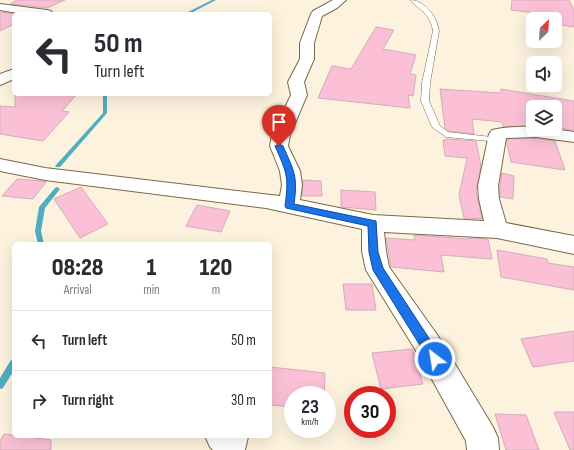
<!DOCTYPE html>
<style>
body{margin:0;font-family:"Sofia Sans Condensed",sans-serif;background:#f7f7f7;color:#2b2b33;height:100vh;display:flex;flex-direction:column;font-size:15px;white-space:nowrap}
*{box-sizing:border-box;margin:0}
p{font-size:13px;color:#7c7c81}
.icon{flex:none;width:22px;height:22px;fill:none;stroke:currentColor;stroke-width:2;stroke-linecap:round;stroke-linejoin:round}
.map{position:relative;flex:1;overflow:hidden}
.details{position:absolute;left:12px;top:242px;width:260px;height:196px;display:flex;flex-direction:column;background:#fff;border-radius:6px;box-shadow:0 4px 16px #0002}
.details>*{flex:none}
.top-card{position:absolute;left:12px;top:12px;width:260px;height:84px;border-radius:6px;box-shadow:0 4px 16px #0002;background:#fff;color:#2b2b33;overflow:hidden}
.needle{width:26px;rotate:25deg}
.controls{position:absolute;left:526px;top:12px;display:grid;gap:8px}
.controls a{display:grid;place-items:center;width:36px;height:36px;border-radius:6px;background:#fff;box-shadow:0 4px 16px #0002;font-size:20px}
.speed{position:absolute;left:284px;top:386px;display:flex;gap:8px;font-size:20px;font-weight:700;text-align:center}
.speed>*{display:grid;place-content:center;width:52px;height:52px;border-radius:50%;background:#fff;box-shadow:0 4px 16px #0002;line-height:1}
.speed small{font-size:10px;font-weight:400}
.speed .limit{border:6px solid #d22;background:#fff;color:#111}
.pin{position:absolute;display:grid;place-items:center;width:34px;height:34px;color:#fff;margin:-41px -17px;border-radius:50% 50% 50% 0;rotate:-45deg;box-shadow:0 0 4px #0007}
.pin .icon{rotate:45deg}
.me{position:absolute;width:44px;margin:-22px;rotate:329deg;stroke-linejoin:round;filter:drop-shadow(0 0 3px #0008)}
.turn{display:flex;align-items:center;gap:14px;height:84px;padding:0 16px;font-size:18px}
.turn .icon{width:52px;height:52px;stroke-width:2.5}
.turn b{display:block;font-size:28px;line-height:34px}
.eta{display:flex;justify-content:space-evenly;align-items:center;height:68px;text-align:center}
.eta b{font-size:24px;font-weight:800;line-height:28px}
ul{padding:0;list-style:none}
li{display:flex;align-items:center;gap:12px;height:60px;padding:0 16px;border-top:1px solid #e1e1e2}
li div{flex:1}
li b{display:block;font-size:15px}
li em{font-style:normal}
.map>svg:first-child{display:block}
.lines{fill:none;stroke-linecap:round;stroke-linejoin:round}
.stream{fill:#4fadc0;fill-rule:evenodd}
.building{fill:#fbc0d6;stroke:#d3acba}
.lane-casing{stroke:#7a694a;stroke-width:1}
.street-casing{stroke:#7a694a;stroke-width:2}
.lane{fill:#fff;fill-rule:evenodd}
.street{fill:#fff;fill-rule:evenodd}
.route{fill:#1a73e8;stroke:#114b97}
</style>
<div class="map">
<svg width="574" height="450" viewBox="0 0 574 450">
<rect width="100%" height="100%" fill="#fdf2dd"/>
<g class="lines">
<g class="stream">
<path d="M212 0H216L189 14H184Z"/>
<path d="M103 94H107V113L60 167H56L55 166 56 165 103 113Z"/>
<path d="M57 187 60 189 45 208 41 231 44 244H38L35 231 39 207 55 188Z"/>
<path d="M14 359V370L3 388 0 389V378L11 360Z"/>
</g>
</g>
<g class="building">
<path d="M17 0H65L47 8 10 4Z"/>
<path d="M512 0H569L574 10V27L555 24V19H551V15L511 10Z"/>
<path d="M0 12 14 14V24L0 31Z"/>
<path d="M376 27 394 30 383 49 416 55 410 74 416 75 413 96 408 95 410 108 318 98 332 66 351 69Z"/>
<path d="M440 89 501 93V89L574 101V130L555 128V107H533V126L503 127 502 122 472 119 474 134 449 131 445 128Z"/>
<path d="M15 94H77L62 111 69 112 43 141 0 134V106L15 107Z"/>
<path d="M536 138 555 141 565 170 511 162 507 144V139Z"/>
<path d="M446 139 476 141 481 166 476 191 482 219 464 218 459 195 467 158 445 156 443 140H446Z"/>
<path d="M502 173 514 176 513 199 500 197V186Z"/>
<path d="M17 179 42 181 46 182 33 199 2 196Z"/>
<path d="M303 180 321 181 322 196H302Z"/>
<path d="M81 187 108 224 80 238 54 199Z"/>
<path d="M341 190 375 192 376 210 341 207Z"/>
<path d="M197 205 230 211 221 232 186 226Z"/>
<path d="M414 235 468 239V238L488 239 492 259 441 255 444 272 391 267 386 238 415 240Z"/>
<path d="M497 250 547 259 548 263 574 267V290L501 277Z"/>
<path d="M343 284H372L376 310H346Z"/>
<path d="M574 331V361L533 367 521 339Z"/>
<path d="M412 349 423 384 381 389 372 353Z"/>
<path d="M270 367 325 373 324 395H293V407L270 405Z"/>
<path d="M554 412H574V450H570Z"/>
<path d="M495 414 526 415 539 450H506Z"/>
<path d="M4 434 51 440V450H0V441Z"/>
</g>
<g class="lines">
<g class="lane-casing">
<path id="lane" d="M410 0C425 0 437 17 439 31L430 83 429 101 440 126 448 132 500 138 501 140 500 142 446 137 432 127 421 101 422 83 433 31C431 15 420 10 410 0Z"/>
</g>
<g class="street-casing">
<g id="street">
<path d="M333 0H346L337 8 322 16 314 43V59L304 82 307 95 290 135 288 146 300 171 302 185 300 200 373 215 484 221 479 199 478 186 489 134 492 130C506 127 519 126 533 127V129H554L574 132V142L536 137 506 138 498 186 499 199 506 223 574 236V254L497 238 384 232 386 251 389 267 438 336 493 427 498 438 499 450H467L466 441 418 354 366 270 362 251V229L266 208 45 180 0 171V159L45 168 280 196 282 185 280 171 270 146 272 135 291 95 288 82 300 59V43L311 14 313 11Z"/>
<path d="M0 4 47 10 51 11 53 14H23L0 10Z"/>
<path d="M14 69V79L0 85V74Z"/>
<path d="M205 436H248V437L245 450H213L210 447Z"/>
</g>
</g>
<use href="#lane" class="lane"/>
<use href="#street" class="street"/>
</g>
<path class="route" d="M279 144 283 146C294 171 298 176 294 204L376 221 378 252 383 268 440 355 441 359 440 363 435 364 431 363 373 270 369 252 368 226 286 208 285 206C289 177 287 173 275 146Z"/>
</svg>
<div class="controls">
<a><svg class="needle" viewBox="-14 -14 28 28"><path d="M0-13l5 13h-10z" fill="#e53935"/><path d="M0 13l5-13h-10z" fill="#7c7c81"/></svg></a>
<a><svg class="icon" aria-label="sound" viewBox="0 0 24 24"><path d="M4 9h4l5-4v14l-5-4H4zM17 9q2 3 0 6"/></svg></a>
<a><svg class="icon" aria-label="layers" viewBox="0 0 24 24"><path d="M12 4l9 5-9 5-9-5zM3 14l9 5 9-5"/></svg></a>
</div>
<div class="speed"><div>23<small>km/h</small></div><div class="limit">30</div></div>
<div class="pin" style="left:279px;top:146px;background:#d93025"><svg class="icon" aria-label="arrive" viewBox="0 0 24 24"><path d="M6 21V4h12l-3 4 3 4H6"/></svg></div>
<svg class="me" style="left:435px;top:359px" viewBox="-20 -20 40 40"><circle r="17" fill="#1a73e8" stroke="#fff" stroke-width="3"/><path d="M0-11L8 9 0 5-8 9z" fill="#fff"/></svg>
<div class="top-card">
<div class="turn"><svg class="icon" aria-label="left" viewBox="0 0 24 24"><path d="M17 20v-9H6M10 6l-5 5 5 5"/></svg><div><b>50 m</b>Turn left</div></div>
</div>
<section class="details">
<div class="eta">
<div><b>08:28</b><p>Arrival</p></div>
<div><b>1</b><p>min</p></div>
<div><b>120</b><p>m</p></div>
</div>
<ul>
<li><svg class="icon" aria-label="left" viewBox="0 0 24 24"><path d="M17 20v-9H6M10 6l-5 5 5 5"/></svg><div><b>Turn left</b></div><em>50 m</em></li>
<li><svg class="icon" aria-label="right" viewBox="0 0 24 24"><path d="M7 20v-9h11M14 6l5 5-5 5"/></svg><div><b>Turn right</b></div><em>30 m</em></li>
</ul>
</section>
</div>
